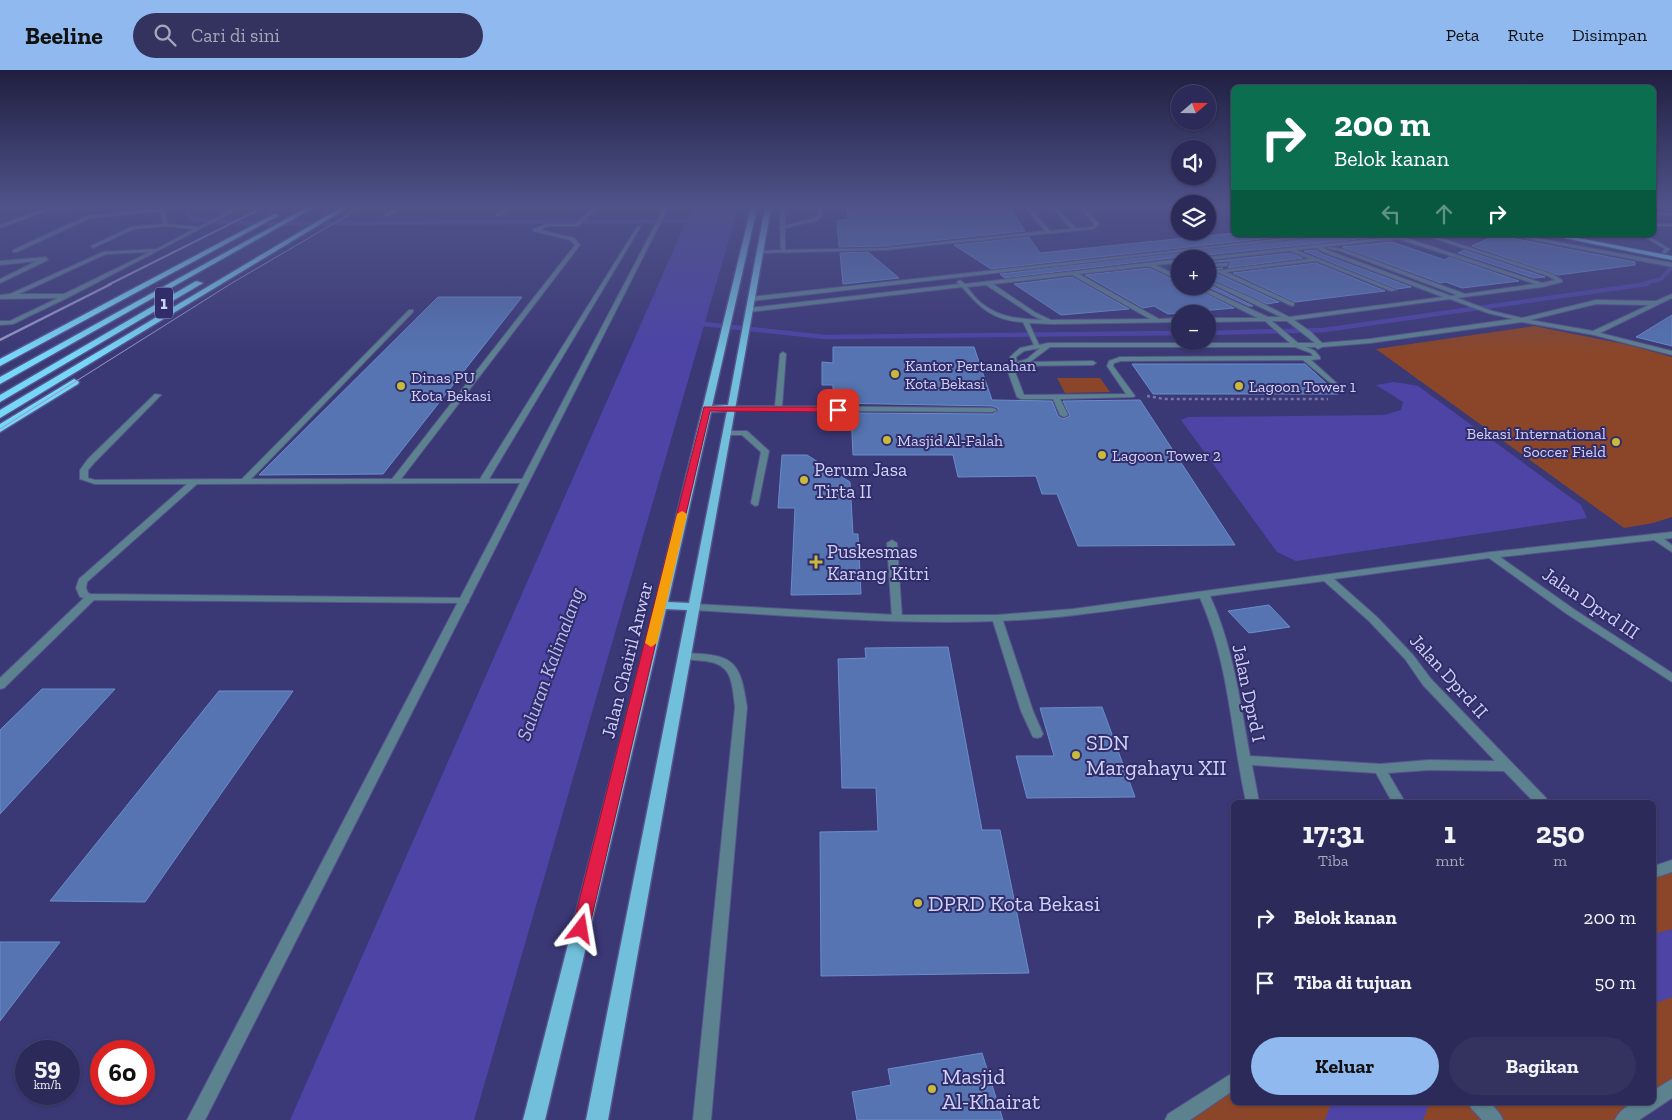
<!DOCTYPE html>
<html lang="id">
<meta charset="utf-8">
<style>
body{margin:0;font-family:"Zilla Slab",serif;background:#34325e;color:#f1f3f6;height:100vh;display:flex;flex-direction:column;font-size:19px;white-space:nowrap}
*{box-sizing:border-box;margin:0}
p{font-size:16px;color:#a6a7ba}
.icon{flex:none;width:28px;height:28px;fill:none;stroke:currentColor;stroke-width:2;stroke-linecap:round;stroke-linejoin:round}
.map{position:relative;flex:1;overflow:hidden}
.sheet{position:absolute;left:1231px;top:730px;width:425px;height:305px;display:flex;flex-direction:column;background:#2c2a58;border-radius:8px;box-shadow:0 1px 4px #0004,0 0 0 1px #48466e}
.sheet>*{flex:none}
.guide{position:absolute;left:1231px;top:15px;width:425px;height:152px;border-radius:8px;box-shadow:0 1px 4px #0004,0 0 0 1px #48466e;background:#0b6e4f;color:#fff;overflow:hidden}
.needle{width:32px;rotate:70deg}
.controls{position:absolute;left:1171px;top:15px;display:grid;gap:10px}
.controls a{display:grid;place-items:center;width:45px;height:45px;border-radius:50%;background:#2c2a58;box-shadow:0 1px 4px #0004,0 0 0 1px #48466e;font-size:25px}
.speed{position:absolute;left:15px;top:970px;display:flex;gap:10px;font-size:25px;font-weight:700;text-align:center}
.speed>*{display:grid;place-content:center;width:65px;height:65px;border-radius:50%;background:#2c2a58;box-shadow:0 1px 4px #0004,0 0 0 1px #48466e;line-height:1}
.speed small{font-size:12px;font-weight:400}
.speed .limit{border:8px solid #d22;background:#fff;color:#111}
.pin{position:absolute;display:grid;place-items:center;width:42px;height:42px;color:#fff;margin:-21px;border-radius:10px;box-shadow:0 2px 8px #0006}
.me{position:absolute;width:55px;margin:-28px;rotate:14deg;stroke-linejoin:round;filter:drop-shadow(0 0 4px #0008)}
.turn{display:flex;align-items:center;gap:18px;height:105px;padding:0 20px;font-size:22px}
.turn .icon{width:65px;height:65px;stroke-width:2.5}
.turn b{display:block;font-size:35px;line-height:42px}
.lanes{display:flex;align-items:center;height:48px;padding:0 20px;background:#0003;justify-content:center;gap:25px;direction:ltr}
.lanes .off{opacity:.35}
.eta{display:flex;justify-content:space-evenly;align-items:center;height:85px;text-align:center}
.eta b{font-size:30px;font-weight:700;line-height:35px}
.primary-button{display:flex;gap:10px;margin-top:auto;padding:10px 20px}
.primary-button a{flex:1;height:58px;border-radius:30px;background:#90b9f0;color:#111;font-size:20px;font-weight:700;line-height:58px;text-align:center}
.primary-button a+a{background:#34325e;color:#f1f3f6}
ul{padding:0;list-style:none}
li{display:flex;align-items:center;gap:15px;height:65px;padding:0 20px}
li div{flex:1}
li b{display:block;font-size:19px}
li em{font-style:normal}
header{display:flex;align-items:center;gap:30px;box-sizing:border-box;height:70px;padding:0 25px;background:#90b9f0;color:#111}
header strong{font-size:24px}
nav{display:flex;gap:28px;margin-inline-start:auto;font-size:18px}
.search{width:350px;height:45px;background:#34325e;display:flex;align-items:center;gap:12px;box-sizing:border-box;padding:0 18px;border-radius:28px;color:#a6a7ba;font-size:19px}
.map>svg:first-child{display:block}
.green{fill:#8b4629}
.water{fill:#4d44a6}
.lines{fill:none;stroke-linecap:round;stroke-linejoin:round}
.stream-far1{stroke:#4d44a6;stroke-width:4}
.stream{stroke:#4d44a6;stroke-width:4.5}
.river{fill:#4d44a6;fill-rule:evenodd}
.building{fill:#5574b1;stroke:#6b8ccb}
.service-casing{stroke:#56548d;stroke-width:2}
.minor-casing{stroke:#56548d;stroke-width:2}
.tertiary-casing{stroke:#56548d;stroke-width:2}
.primary-casing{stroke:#56548d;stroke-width:3}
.trunk-casing{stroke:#56548d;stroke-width:2}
.motorway-casing{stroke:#56548d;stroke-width:3}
.path{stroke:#7675a9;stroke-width:2.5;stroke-dasharray:3 3;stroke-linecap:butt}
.service{fill:#5d828f;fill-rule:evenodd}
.minor{fill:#5d828f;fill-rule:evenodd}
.tertiary{fill:#5d828f;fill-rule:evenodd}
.primary{fill:#71bfda;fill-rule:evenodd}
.trunk{fill:#74cbe9;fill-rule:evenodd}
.motorway{fill:#77d7f8;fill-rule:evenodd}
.tram{stroke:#9797c6;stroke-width:1}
.rail-far1{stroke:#9797c6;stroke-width:2}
.rail{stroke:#9797c6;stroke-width:2.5}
.route{fill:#e11d48;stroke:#92132f}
.slow{fill:#f59e0b}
.poi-dot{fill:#c9ba3a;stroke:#312d6a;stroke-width:2}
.labels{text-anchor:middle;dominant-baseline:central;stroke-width:4;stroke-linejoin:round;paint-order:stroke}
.far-poi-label{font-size:16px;fill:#d0d2f7;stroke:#312d6a;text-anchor:start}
.shield{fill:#312d6a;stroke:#a0a0cd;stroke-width:1}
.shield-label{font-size:18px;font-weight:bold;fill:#d0d2f7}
.poi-label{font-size:19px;fill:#d0d2f7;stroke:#312d6a;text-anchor:start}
.street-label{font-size:19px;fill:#d0d2f7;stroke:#312d6a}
.water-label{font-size:20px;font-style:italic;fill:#babdf1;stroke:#312d6a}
.near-poi-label{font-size:22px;fill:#d0d2f7;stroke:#312d6a;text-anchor:start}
</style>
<header>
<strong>Beeline</strong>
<div class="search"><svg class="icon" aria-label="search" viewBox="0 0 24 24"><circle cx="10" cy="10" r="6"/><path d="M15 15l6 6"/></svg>Cari di sini</div>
<nav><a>Peta</a><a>Rute</a><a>Disimpan</a></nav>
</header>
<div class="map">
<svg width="1672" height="1050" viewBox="0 0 1672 1050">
<rect width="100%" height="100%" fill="#3b3876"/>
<g class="green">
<path d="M1534 256 1629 275 1672 287V447L1653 453 1624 458 1376 279Z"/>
<path d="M1057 308H1100L1110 322 1065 323Z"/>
<path d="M1672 796V1018L1654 1030V802Z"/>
<path d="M1234 1010V1032L1650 1033 1624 1050H1175Z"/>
</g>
<g class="water">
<path d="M692 138H738L474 1050H290Z"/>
<path d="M1394 312 1418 316 1581 435 1587 448 1296 491 1277 482 1181 350 1188 347 1384 345 1401 340 1403 332 1376 315Z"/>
</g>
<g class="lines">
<g class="stream-far1">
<path d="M185 138 191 149 257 154 695 151"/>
<path d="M1638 215 1661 209 1672 197"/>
</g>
<g class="stream">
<path d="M695 253 825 267 1180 263"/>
<path d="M1208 263 1324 260 1647 214"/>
</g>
<g class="river">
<path d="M1672 859V927L1654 934V864Z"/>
<path d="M1332 1032H1430L1423 1050H1325Z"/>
</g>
</g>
<g class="building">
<path d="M847 138H1010L1025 161 884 176 839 177 837 151 848 149Z"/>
<path d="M1234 163V165H1296L991 199 954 175 1029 167 1040 183Z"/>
<path d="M1330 165 1377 167 1198 186 1196 189 1180 187 1005 208 1000 204Z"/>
<path d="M1496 165 1635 192V195L1558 205 1472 176Z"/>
<path d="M1392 172 1445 190 1449 187 1519 211 1462 218 1446 212 1441 213 1342 177Z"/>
<path d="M1317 180 1322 184 1411 217 1397 219 1304 181Z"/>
<path d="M1464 180 1545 207 1534 208 1458 183Z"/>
<path d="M868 182 899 208 843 214 840 183Z"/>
<path d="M1290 183 1303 188 1228 198 1231 193 1229 191 1208 192Z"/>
<path d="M1316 193 1385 221 1295 232 1233 203Z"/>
<path d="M1149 198 1180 213V216H1191L1234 238 1168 244 1154 236 1143 238 1085 205Z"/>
<path d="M1223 198 1213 202 1279 232 1267 234 1208 207V199Z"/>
<path d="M1072 207 1129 239 1061 245 1014 214Z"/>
<path d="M1208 214 1253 236H1249L1206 216Z"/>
<path d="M438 227H522L383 404 259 405Z"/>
<path d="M1672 245V276L1636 267Z"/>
<path d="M833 277H974L992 330 1052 331 1058 346 1063 349 1070 346 1063 331 1140 330 1235 475 1078 476 1057 424H1042L1036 406 958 407 953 385H853L851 343 993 344 999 339 993 336 833 333V315H822V292L833 293Z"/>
<path d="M1132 294H1305L1338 324H1153Z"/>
<path d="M782 385H807L850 412 853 464H858L861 524 791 525 795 438H778Z"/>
<path d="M1269 535 1290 557 1249 563 1228 541Z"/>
<path d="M948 577 982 760H1000L1029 903 821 906 820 762 878 761 876 718H842L838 589 866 588 865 578Z"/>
<path d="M42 619H115L0 744V660Z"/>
<path d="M219 621H293L145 832 50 831Z"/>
<path d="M1102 637 1135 727 1027 728 1016 686H1054L1040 638Z"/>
<path d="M0 872H60L0 951Z"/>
<path d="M982 983 1003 1050H857L852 1022 891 1015 888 999Z"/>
</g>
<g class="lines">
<g class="service-casing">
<g id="service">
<path d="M397 138H401L388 146 384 145Z"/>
<path d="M507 138H511L500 146H496V144Z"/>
<path d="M593 138H597L578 156H548L540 160 574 168 580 175 401 409H480L637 157 641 156 489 409H528V413L197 414 87 512 86 518 88 523 91 524 464 528 468 529 469 531 468 533 94 530 4 618 0 619V608L84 528 80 527 76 518 79 509 187 414H95L80 409V400L88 389 155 324 161 325 94 393 88 400V408L95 410 242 409 409 240H413V242L251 409H392L575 175 570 170 533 161V159L547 154H575Z"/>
<path d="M780 138H784L785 156 814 148 818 146V138H822V146L818 150 785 158V180L885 178 1045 161 1026 138H1030L1050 161 1071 159 1053 138H1057L1076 158 1092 157 1094 154 1080 138H1084L1099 154 1093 159 885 180 758 183 760 181 781 180 780 159 779 158 780 157Z"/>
<path d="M1313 165H1328L751 231 748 229 751 227Z"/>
<path d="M1422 165 1406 168 1542 213 1555 210 1548 206 1424 165H1431L1552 204 1562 210V212L1542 217 1457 228 1492 241 1522 248 1596 230 1656 231 1672 224V228L1600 263 1672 281V285L1594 265 1522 252 1370 273 1322 277 1318 279 1315 277H1306L1315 281 1320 287V289L1311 290 1341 317V319L1339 320 1303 290 1121 291 1114 293 1113 296 1135 326 1133 327 1060 329 1068 345 1064 347 1060 345 1053 329H1021L1017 327 1007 299 1012 294 1010 287 1020 278 1034 275 1023 252C994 251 980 238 962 217L749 242 746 240 749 238 959 214 957 212 960 210 965 214 1180 189V193L1156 195 1180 207V211L1149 196 1079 204 1159 249 1180 248V252L1053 254 1029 253 1039 275 1048 273H1290L1265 251 1208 252V248H1258L1193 216H1201L1268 247H1281L1208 212V209L1254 229 1289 247 1443 227 1323 182 1317 178 1296 180 1396 220 1391 221 1316 191 1226 202 1294 233V235L1292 236 1215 201 1310 189 1290 181 1208 190 1198 188 1399 166ZM1399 169 1535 214 1465 224 1343 179 1329 177 1327 178 1340 181 1457 225 1451 226 1327 180 1323 177ZM1072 205 1150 249 1051 250 1036 243 993 214ZM986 215 1032 245 1042 250C1021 249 1001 248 984 235 977 231 972 223 967 217ZM1450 229 1488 243 1513 249 1370 269 1322 273 1311 262 1294 250ZM1596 234 1649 235 1593 261 1530 250ZM1272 251H1287L1315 273H1298ZM1050 277H1295L1311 283 1313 286 1120 287 1109 291 1107 296 1126 324 1024 325 1014 299 1017 296 1093 295 1096 293 1093 291 1030 292ZM1040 278 1027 289 1017 292 1016 287 1024 281Z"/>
<path d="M1509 165H1519L1672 193V197Z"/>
<path d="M1229 193 1227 196 1208 197V194Z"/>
<path d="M783 282 786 284 782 336 993 338 997 340 993 342 729 340V336H775L780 284Z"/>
<path d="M724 361H747L769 381 758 435 755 436 751 433 761 382 742 365H727L723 363Z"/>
<path d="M892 470 897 473 902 548 897 551 892 548 887 473Z"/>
<path d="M997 545 1002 548 1033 641 1043 664 1041 667 1037 668 1033 667 1021 641 992 548Z"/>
<path d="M685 583C733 585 740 589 747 637L711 1050H693L735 637C732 613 733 594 705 591 697 590 689 590 681 588L680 586 681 584Z"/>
</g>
</g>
<g class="minor-casing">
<g id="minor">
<path d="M46 138H71L45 141 0 158V155Z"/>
<path d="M165 138 167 154 199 157 236 138H240L69 227 13 254 0 255V251H10L58 228 0 229V225L10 224 103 182 157 179 194 159 165 156 134 159 93 178 91 176 131 157 163 154 161 141 90 148 17 182H13V180L87 146ZM150 182 64 224H19L106 184Z"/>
<path d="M664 138H668L205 1050H187Z"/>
<rect x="1654" y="143" width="18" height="2"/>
<rect x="1654" y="154" width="18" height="2"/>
<path d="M1641 165H1646L1670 179 1666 183H1662L1665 179Z"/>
<path d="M46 187 48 190 0 213V209L37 191 0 195V191Z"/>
<path d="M1672 462V468L1664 469 1672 475V482L1654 470 1500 487 1575 540 1672 603V612L1567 544 1489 488 1334 509 1377 547 1413 585 1431 609 1546 728 1547 732H1534L1504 701 1429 700 1388 703 1405 732H1392L1376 703 1252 695 1259 732H1246C1231 664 1229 592 1200 528 1133 537 1065 549 997 551 896 555 795 546 694 540L689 537 694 534 897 545H997L1073 539 1491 482ZM1324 511 1369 551 1405 589 1423 615 1495 691 1429 690 1380 694 1250 686C1240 632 1233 576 1210 526Z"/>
<path d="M1672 790V802L1654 808V796Z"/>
<path d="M1234 1002V1020L1190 1050H1165L1168 1044Z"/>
<path d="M1468 1032H1490L1500 1044 1503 1050H1482L1471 1038Z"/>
</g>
</g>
<g class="tertiary-casing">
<path id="tertiary" d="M1672 1009V1028L1639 1050H1615C1622 1034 1638 1032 1654 1032V1020Z"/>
</g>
<g class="primary-casing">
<path id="primary" d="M751 138H757L712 336 728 335 765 138H771L608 1050H586L687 540 666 539 545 1050H523L655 535ZM727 341 689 533 668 532 711 342Z"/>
</g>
<g class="trunk-casing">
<path id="trunk" d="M1549 165H1562L1672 186V190Z"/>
</g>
<g class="motorway-casing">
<g id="motorway">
<path d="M306 138H313L0 314V307Z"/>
<path d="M340 138H347L0 348V340Z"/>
<path d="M276 143 278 146 0 296V289Z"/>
<path d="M196 211 203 213 0 332V325Z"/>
<path d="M74 309 79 312 78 314 0 362V354Z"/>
</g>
</g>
<path class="path" d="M1147 326 1164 329H1328"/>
<use href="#service" class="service"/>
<use href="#minor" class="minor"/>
<use href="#tertiary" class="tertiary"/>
<use href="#primary" class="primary"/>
<use href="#trunk" class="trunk"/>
<use href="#motorway" class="motorway"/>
<path class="tram" d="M0 359 232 213 360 138"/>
<path class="rail-far1" d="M108 215 262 138"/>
<path class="rail" d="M0 270 111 214"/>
</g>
<linearGradient id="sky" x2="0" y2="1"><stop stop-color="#201f41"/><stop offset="0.48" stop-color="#4f538a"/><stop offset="1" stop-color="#4f538a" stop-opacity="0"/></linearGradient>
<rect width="1672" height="285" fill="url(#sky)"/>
<path class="route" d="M704 337H838L842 340 838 342 710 341 589 859 587 865 581 867 575 865 572 859Z"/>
<path class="slow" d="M682 441 687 444 657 573 651 577 645 573 677 444Z"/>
<g class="poi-dot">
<circle cx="895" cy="304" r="5"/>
<circle cx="401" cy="316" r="5"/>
<circle cx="1239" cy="316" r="5"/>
<circle cx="887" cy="370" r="5"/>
<circle cx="1616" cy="372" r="5"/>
<circle cx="1102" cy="385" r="5"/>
<circle cx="804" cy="410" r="5"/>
<path d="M813.5 484.5h5v5h5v5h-5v5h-5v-5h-5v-5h5z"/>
<circle cx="1076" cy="685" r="5"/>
<circle cx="918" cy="833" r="5"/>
<circle cx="932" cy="1019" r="5"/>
</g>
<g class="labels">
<g class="far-poi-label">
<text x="905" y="295">Kantor Pertanahan<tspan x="905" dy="18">Kota Bekasi</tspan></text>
<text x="411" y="307">Dinas PU<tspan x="411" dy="18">Kota Bekasi</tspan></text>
<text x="1249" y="316">Lagoon Tower 1</text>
<text x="1606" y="363" text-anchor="end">Bekasi International<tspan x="1606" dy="18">Soccer Field</tspan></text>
<text x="897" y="370">Masjid Al-Falah</text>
<text x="1112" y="385">Lagoon Tower 2</text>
</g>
<rect class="shield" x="155" y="217.5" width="18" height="31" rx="4"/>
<g class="shield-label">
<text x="164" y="233">1</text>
</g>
<g class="poi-label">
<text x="814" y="399">Perum Jasa<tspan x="814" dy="22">Tirta II</tspan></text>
<text x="827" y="481">Puskesmas<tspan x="827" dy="22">Karang Kitri</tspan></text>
</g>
<g class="street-label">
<text transform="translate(1591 533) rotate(34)">Jalan Dprd III</text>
<text transform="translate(627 590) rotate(-76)">Jalan Chairil Anwar</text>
<text transform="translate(1449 606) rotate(48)">Jalan Dprd II</text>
<text transform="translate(1249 623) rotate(78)">Jalan Dprd I</text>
</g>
<g class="water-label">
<text transform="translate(550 594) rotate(-70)">Saluran Kalimalang</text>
</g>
<g class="near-poi-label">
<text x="1086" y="672">SDN<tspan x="1086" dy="25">Margahayu XII</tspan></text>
<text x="928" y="833">DPRD Kota Bekasi</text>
<text x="942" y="1006">Masjid<tspan x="942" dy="25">Al-Khairat</tspan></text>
</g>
</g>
</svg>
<div class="controls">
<a><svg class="needle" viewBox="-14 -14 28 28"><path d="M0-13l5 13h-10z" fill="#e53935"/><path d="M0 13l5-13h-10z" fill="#a6a7ba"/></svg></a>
<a><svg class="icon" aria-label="sound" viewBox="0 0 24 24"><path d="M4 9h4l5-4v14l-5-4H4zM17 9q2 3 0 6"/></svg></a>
<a><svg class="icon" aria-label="layers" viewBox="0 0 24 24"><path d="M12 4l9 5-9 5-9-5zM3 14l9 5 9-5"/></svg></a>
<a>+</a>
<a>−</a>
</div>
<div class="speed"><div>59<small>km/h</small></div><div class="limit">60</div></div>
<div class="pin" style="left:838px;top:340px;background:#d93025"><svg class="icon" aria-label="arrive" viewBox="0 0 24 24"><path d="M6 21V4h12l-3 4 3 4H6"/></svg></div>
<svg class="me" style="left:581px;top:859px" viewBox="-20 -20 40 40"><path d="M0-17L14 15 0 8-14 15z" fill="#e11d48" stroke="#fff" stroke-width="4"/></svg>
<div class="guide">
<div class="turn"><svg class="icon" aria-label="right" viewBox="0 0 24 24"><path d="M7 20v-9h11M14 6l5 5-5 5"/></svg><div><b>200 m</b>Belok kanan</div></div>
<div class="lanes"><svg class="icon off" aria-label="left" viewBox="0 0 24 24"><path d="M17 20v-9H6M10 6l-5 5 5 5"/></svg><svg class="icon off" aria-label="ahead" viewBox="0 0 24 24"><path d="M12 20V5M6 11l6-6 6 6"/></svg><svg class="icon" aria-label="right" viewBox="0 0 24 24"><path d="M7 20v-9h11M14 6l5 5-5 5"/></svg></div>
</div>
<section class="sheet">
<div class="eta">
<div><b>17:31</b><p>Tiba</p></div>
<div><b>1</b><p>mnt</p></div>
<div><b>250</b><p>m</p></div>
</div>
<ul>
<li><svg class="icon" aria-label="right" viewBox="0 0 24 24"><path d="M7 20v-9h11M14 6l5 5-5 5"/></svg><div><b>Belok kanan</b></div><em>200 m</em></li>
<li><svg class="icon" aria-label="arrive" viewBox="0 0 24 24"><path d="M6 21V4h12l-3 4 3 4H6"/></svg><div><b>Tiba di tujuan</b></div><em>50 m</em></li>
</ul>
<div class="primary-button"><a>Keluar</a><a>Bagikan</a></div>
</section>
</div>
